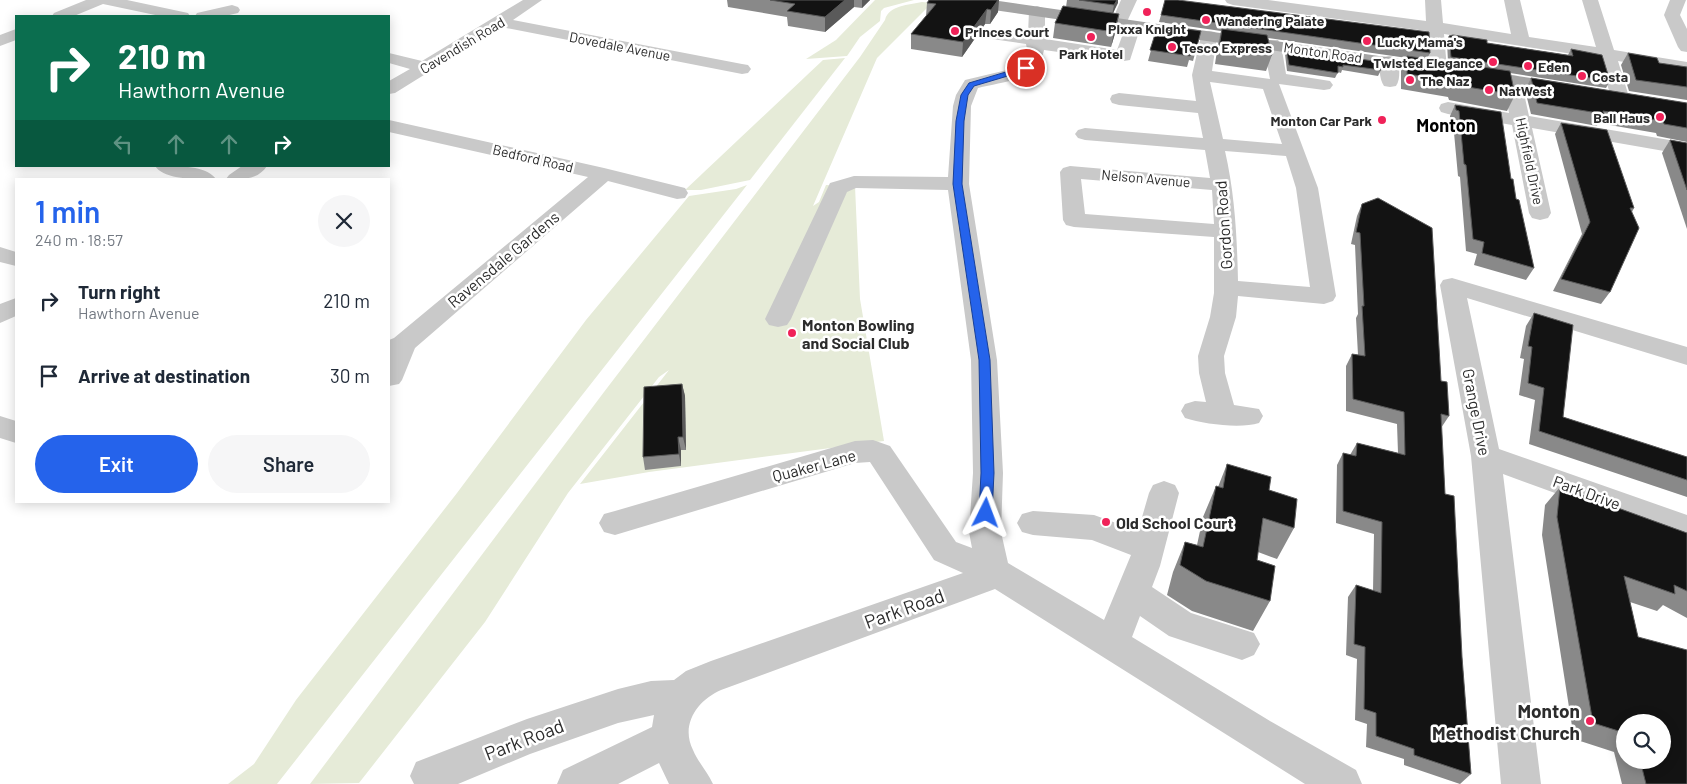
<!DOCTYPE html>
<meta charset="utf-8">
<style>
body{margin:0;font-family:Barlow,sans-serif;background:#f6f6f7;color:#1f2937;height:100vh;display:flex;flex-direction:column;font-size:19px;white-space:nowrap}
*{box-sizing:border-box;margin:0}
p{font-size:16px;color:#747a83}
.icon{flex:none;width:28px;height:28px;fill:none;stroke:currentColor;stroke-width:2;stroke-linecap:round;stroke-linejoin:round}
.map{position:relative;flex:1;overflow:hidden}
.panel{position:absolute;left:15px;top:178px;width:375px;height:325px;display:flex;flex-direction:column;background:#fff;border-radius:0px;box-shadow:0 2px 12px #0003}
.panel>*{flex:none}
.guide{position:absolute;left:15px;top:15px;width:375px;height:152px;border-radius:0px;box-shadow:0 2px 12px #0003;background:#0b6e4f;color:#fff;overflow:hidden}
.fabs{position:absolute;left:1616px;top:714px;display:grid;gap:10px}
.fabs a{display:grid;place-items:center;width:55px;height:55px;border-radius:50%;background:#fff;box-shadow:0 2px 12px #0003;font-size:25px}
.pin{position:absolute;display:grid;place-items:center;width:42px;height:42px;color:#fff;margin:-21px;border:2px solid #fff;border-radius:50%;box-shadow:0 1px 5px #0007}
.me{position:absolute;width:55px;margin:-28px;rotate:3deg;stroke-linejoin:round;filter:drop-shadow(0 0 4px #0008)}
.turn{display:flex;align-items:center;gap:18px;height:105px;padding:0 20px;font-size:22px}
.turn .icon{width:65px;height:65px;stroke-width:2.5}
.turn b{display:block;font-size:35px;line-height:42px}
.lanes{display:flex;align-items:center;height:48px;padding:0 20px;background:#0003;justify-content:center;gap:25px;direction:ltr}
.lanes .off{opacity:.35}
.round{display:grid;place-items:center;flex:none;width:52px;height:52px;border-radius:26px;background:#f6f6f7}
.summary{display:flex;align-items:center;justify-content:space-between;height:85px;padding:0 20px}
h1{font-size:30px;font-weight:600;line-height:38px;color:#2563eb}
.button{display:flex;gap:10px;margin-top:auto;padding:10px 20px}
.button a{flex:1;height:58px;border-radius:30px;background:#2563eb;color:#fff;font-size:20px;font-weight:600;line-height:58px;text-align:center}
.button a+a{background:#f6f6f7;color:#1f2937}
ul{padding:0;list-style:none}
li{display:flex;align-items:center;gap:15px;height:75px;padding:0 20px}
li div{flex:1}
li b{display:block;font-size:19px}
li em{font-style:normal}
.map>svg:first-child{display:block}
.green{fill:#e6ebd8}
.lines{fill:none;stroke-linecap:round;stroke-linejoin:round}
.minor{fill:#c9c9c9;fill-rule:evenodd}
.major{fill:#a4a4a4;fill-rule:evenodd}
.wall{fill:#898989;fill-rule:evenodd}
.shaded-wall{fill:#5a5a5a}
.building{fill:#131313;stroke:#5a5a5a}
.route{fill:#2563eb;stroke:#184099}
.poi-dot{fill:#f02259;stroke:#fff;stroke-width:2}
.labels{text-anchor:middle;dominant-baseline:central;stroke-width:5;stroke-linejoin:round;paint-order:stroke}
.far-poi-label{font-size:14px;font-weight:bold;fill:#2c2c2c;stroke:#fff;text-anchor:start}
.far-street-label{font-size:14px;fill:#2c2c2c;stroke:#fff}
.street-label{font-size:16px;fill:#2c2c2c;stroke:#fff}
.poi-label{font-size:16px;font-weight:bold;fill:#2c2c2c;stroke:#fff;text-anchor:start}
.far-district-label{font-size:18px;font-weight:bold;fill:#000;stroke:#fff}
.near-street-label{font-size:19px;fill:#2c2c2c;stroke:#fff}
.near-poi-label{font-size:19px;font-weight:bold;fill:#2c2c2c;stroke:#fff;text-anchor:end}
</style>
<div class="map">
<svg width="1687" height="784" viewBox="0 0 1687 784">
<rect width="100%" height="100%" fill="#fff"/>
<g class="green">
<path d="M875 0H914L884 8 881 11 880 21 860 37 847 56 806 59 836 40Z"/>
<path d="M922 2 932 3 877 58 813 206 819 202 826 185 855 186 860 299 884 441 649 472 580 484 669 370 659 377 568 493 485 622 359 783 310 784 604 392 860 57 885 20C889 5 909 5 922 2Z"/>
<path d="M845 58 750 180 701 190H685L823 60Z"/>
<path d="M747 185 277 784H228L254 764 296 700 457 493 586 320 689 196 736 189Z"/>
</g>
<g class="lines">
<g class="minor">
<path d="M86 0H127L188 13 190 16H160L103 4 74 16H52L54 13Z"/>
<path d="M523 0H542L513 20 742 64 748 65 751 69 748 73 742 74 501 27 395 93 389 94V81L410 69 389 63V53L422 61Z"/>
<path d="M1121 0H1137L1125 26H1113L1111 23Z"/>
<path d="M1225 0H1268L1426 21 1425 0H1441L1443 23 1511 34 1504 0H1520L1529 37 1596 47 1582 0H1598L1614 50 1687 62V72L1618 61 1629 97 1627 101 1620 103 1613 101 1611 97 1599 58 1444 34 1447 69 1444 73 1438 74 1432 73 1429 69 1427 31 1233 5 1227 3Z"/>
<path d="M1670 0H1686L1680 15 1687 29V52L1681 51 1678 47 1664 15Z"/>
<path d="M232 5 238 7 240 10 238 13 225 16H195L197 13Z"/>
<path d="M1037 6 1043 8 1045 11V39L1117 50 1124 31H1136L1138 35 1130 60 1124 61 1044 50C1038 81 1004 81 978 88L971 106 969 184 997 360 1003 473 1001 532 1008 563 1104 620 1131 555 1092 540 1033 535 1022 532 1017 523 1022 514 1033 511 1094 515 1138 531 1149 493 1153 485 1164 481 1175 485 1179 493 1160 566 1152 587 1191 613 1254 633 1260 644 1254 655 1242 660 1181 640 1169 636 1140 616 1132 637 1270 721 1356 770 1362 784H1305L995 589 721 690C698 700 680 724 693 750 698 762 707 771 713 784H669L659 763 618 784H557L563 770 652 727 654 715 618 723 530 754 458 784H414L410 776 416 762 527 719 618 689 651 681 674 680 686 671 711 661 963 573 934 560 870 462 855 463 615 535 604 532 599 523 604 514 615 511 855 441 873 440 890 446 956 542 972 548 969 532 973 473 971 360 948 190 856 188 847 192 791 319 787 325 778 327 769 325 765 319 830 183 854 176 948 177 953 106 956 95 965 80 1007 70 1022 62 1027 49 1026 44 992 39 990 35 992 31 998 30 1028 34 1029 11 1031 8Z"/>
<path d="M16 29V40L0 46V35Z"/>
<path d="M1209 31 1215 32 1217 36 1212 71 1270 79 1263 44 1266 40H1278L1281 44 1286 74 1330 81 1333 85 1330 89 1324 90 1279 84 1318 188 1336 296 1333 301 1324 304 1238 296 1236 317 1224 356 1225 373 1234 405 1259 409 1263 416 1259 423C1240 429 1204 424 1185 418L1181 411 1185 404 1195 401 1206 402 1199 373 1198 356 1210 317 1214 293V237L1074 227 1066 225 1063 220 1060 172 1063 168 1070 166 1210 178 1205 150 1085 140 1078 138 1075 134 1078 130 1085 128 1203 138 1198 113 1119 105 1112 103 1110 99 1112 95 1119 93 1196 101 1192 75 1201 36 1203 32ZM1210 82 1263 89 1282 144 1223 139ZM1225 151 1286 156 1296 188 1310 287 1238 281C1237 237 1235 195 1225 151ZM1081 179 1212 190 1214 224 1085 214Z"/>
<path d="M1389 56 1395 57C1400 64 1401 79 1396 86L1390 87 1384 86C1379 79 1378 64 1383 57Z"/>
<path d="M1512 75 1518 76 1521 80 1529 116 1687 143V155L1532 128 1551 213 1548 218 1540 220 1532 218 1529 213 1512 125 1448 114 1441 112 1439 108 1441 104 1448 102 1509 113 1503 80 1506 76Z"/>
<path d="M389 120 604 168 685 188 688 193 685 198 677 199 608 181 415 348 402 380 399 384 389 386V340L394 338 588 177 389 132Z"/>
<path d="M155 166C171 166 206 164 216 179 200 179 165 181 155 166Z"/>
<path d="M242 166H267C257 181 241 179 226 179L229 175Z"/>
<path d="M0 247 16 252V266L0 262Z"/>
<path d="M1452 278 1687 347V365L1467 298 1499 449 1687 515V541L1503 474 1541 784H1501L1471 456 1440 285 1443 280Z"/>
<path d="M16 298V316L0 323V304Z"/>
<path d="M0 416 16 421V443L0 438Z"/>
</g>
<path class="major" d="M951 0H992L1566 83 1572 84 1575 88 1572 92 1566 93 959 5 953 3Z"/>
</g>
<g class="wall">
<path d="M727 0H870L862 8 854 7 825 32 788 26 787 17 728 7Z"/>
<path d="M999 0 998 12 990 24H985L962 57 911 49V34L926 16 927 3Z"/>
<path d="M1067 0H1118L1113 14 1116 30 1111 47 1053 38 1055 23 1066 7Z"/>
<path d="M1161 15 1430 53 1427 59 1448 62 1447 42 1449 36 1487 43 1568 55 1571 49 1610 81 1606 88 1510 73 1515 95 1507 111 1449 100 1448 97 1401 89V71L1407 58 1268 38 1272 55 1266 71 1215 64 1218 44 1221 31 1159 22Z"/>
<path d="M1158 25 1196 50 1193 61 1189 60 1187 67 1148 61Z"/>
<path d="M1286 48 1381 70 1378 76 1342 70 1341 73 1338 72 1335 78 1287 71 1285 54Z"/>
<path d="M1628 53 1659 63 1687 67V100L1629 91 1621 65Z"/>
<path d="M1531 78 1687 103V142L1657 136 1656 133 1598 123 1597 126 1531 114 1525 90Z"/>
<path d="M1455 105 1511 179 1534 268 1526 280 1474 265 1477 254 1466 251 1460 177 1458 176 1453 122H1450V116Z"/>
<path d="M1561 123 1634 208 1632 212 1610 292 1601 304 1553 291 1582 234 1555 134Z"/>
<path d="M1670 140 1687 143V229L1662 153Z"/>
<path d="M1362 204 1441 381 1449 416 1441 428 1445 494 1462 657 1471 774 1460 784 1404 765V759L1366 747 1367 724 1355 720 1357 659 1346 655 1348 597 1356 585 1373 591 1374 534 1336 523 1337 465 1343 453 1350 455 1357 443 1398 453 1397 424 1346 411V366L1352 354 1358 355 1356 318 1358 314 1355 245 1351 244 1357 216Z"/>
<path d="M1534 313 1563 417 1687 457V497L1529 444 1535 400 1519 395 1524 359 1520 358 1526 326Z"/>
<path d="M682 384 685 396 686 450H681V466L645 470 643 457Z"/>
<path d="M1227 464 1269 490 1294 528 1277 559 1258 552 1257 560 1270 601 1253 631 1192 611 1167 595 1173 572 1185 542 1197 545 1203 517 1216 486 1218 487Z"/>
<path d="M1560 487 1687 533V618L1663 605 1657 611 1630 602 1638 637 1687 784H1622L1614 752 1574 739 1542 535 1545 505ZM1625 722 1662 760H1625Z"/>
</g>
<g class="shaded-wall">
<path d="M845 0H854V7L825 32V17Z"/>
<path d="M862 0H870L862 8Z"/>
<path d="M998 0H999L998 12 990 24 991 10Z"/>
<path d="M1117 0H1118V3L1112 15 1114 5Z"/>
<path d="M987 9 985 24 962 57 963 42Z"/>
<path d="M1119 14 1116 30 1111 47 1114 32Z"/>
<path d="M682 384 685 396 686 450 683 437Z"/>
<path d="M678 437 681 450V466L679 454Z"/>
</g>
<g class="building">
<path d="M770 0H845L825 17 787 11 795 4Z"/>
<path d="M929 0H998L991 10 987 9 963 42 911 34 936 4 927 3Z"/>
<path d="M1079 0H1117L1114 5Z"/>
<path d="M1165 0H1178L1429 32 1430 53 1161 15Z"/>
<path d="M1063 6 1119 14 1114 32 1055 23Z"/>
<path d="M1158 25 1201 31 1196 50 1192 49 1190 56 1150 50Z"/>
<path d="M1222 29 1267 35 1272 55 1219 48Z"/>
<path d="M1453 35 1487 40V43L1573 56 1571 49 1602 55 1610 81 1451 57 1449 36Z"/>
<path d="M1286 48 1380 62 1381 70 1343 65V67L1338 66V73L1289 65Z"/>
<path d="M1628 53 1657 58 1659 63 1687 67V87L1636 80Z"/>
<path d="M1407 56 1510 71 1515 95 1456 85V81L1407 74Z"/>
<path d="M1531 78 1687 103V128L1664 124 1663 121 1603 111 1604 114 1537 103Z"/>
<path d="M1455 105 1501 112 1511 179H1513L1516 199 1519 200 1534 268 1482 253 1484 242 1473 239 1466 165 1464 164 1459 111 1456 110Z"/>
<path d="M1561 123 1607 130 1634 208H1630L1639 228 1610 292 1561 279 1590 222Z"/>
<path d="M1670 140 1687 143V190Z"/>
<path d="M1378 198 1432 228 1441 381 1447 382 1449 416 1441 414 1445 494 1454 496 1462 657 1471 774 1414 755V749L1376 736V713L1364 709 1365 647 1354 644 1356 585 1381 593 1382 522 1343 511V453L1356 456 1357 443 1405 455 1404 412 1353 399 1352 354 1365 356 1362 306H1364L1360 233 1356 232 1362 204Z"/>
<path d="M1534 313 1573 325 1563 417 1687 457V480L1539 431 1544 388 1528 383 1532 347 1528 346Z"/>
<path d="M682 384 683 437H678L679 454 643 457 644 387Z"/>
<path d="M1227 464 1271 477 1269 490 1297 499 1294 528 1263 518 1257 560 1275 566 1270 601 1206 581 1180 565 1185 542 1203 547 1216 486 1223 488Z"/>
<path d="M1560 487 1687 533V591L1674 585 1675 594 1624 576 1638 637 1687 650V784H1646L1640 760H1662V722H1625V733L1593 723 1557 517Z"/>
</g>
<path class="route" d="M1026 66 1030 68 1028 70 974 86 968 95 964 121 962 184 990 360 994 473 992 513 990 516H981L979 513 981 473 979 360 953 184 956 121 961 95 969 83Z"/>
<g class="poi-dot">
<circle cx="1147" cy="12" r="5"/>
<circle cx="1206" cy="20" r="5"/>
<circle cx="955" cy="31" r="5"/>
<circle cx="1091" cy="37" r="5"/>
<circle cx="1367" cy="41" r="5"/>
<circle cx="1172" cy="47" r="5"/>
<circle cx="1493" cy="62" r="5"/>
<circle cx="1528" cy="66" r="5"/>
<circle cx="1582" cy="76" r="5"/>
<circle cx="1410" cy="80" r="5"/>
<circle cx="1489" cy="90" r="5"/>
<circle cx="1660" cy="117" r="5"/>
<circle cx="1382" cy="120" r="5"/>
<circle cx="792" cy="333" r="5"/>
<circle cx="1106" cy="522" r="5"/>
<circle cx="1590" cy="721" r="5"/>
</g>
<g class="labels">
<g class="far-poi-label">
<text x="1216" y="20">Wandering Palate</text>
<text x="1147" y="28" text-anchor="middle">Pixxa Knight</text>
<text x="965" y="31">Princes Court</text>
<text x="1377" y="41">Lucky Mama's</text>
<text x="1182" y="47">Tesco Express</text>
<text x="1091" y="53" text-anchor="middle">Park Hotel</text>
<text x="1483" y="62" text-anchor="end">Twisted Elegance</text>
<text x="1538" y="66">Eden</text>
<text x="1592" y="76">Costa</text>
<text x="1420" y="80">The Naz</text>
<text x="1499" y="90">NatWest</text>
<text x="1650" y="117" text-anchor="end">Bali Haus</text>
<text x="1372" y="120" text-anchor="end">Monton Car Park</text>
</g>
<g class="far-street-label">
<text transform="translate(462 45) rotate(-31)">Cavendish Road</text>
<text transform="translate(620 46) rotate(11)">Dovedale Avenue</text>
<text transform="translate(1323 52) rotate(8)">Monton Road</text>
<text transform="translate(533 158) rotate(13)">Bedford Road</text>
<text transform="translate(1530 161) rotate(78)">Highfield Drive</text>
<text transform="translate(1146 178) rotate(5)">Nelson Avenue</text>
</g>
<g class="street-label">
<text transform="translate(1223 225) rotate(-94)">Gordon Road</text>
<text transform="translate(503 259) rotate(-40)">Ravensdale Gardens</text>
<text transform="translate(1477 412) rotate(79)">Grange Drive</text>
<text transform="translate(814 465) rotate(-15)">Quaker Lane</text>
<text transform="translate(1587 492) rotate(20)">Park Drive</text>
</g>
<g class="poi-label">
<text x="802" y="324">Monton Bowling<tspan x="802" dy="18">and Social Club</tspan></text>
<text x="1116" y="522">Old School Court</text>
</g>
<g class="far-district-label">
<text x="1446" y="125">Monton</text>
</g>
<g class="near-street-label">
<text transform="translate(904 608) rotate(-20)">Park Road</text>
<text transform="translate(524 739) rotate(-21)">Park Road</text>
</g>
<g class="near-poi-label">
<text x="1580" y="710">Monton<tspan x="1580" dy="22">Methodist Church</tspan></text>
</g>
</g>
</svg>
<div class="fabs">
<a><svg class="icon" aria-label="search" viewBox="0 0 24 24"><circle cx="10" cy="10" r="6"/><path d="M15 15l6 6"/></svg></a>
</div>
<div class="pin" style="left:1026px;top:68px;background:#d93025"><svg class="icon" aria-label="arrive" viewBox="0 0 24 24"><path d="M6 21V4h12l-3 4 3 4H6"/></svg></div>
<svg class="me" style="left:986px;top:513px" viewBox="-20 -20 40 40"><path d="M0-17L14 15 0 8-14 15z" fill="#2563eb" stroke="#fff" stroke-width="4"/></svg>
<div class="guide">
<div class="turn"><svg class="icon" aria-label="right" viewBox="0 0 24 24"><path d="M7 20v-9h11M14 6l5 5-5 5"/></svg><div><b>210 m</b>Hawthorn Avenue</div></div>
<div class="lanes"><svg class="icon off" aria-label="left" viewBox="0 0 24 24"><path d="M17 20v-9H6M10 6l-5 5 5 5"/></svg><svg class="icon off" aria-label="ahead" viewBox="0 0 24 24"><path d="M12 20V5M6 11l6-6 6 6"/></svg><svg class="icon off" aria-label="ahead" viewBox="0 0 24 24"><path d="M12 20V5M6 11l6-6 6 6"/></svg><svg class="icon" aria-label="right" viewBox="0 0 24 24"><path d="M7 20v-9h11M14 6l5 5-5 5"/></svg></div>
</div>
<section class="panel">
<div class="summary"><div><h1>1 min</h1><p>240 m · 18:57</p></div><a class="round"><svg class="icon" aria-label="close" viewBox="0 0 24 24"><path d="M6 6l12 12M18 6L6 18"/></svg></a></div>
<ul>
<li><svg class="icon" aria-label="right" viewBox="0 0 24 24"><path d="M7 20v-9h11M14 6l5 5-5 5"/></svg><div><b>Turn right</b><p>Hawthorn Avenue</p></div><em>210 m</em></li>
<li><svg class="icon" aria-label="arrive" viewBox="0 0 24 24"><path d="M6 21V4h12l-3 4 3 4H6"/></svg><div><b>Arrive at destination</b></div><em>30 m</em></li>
</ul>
<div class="button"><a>Exit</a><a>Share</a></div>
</section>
</div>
